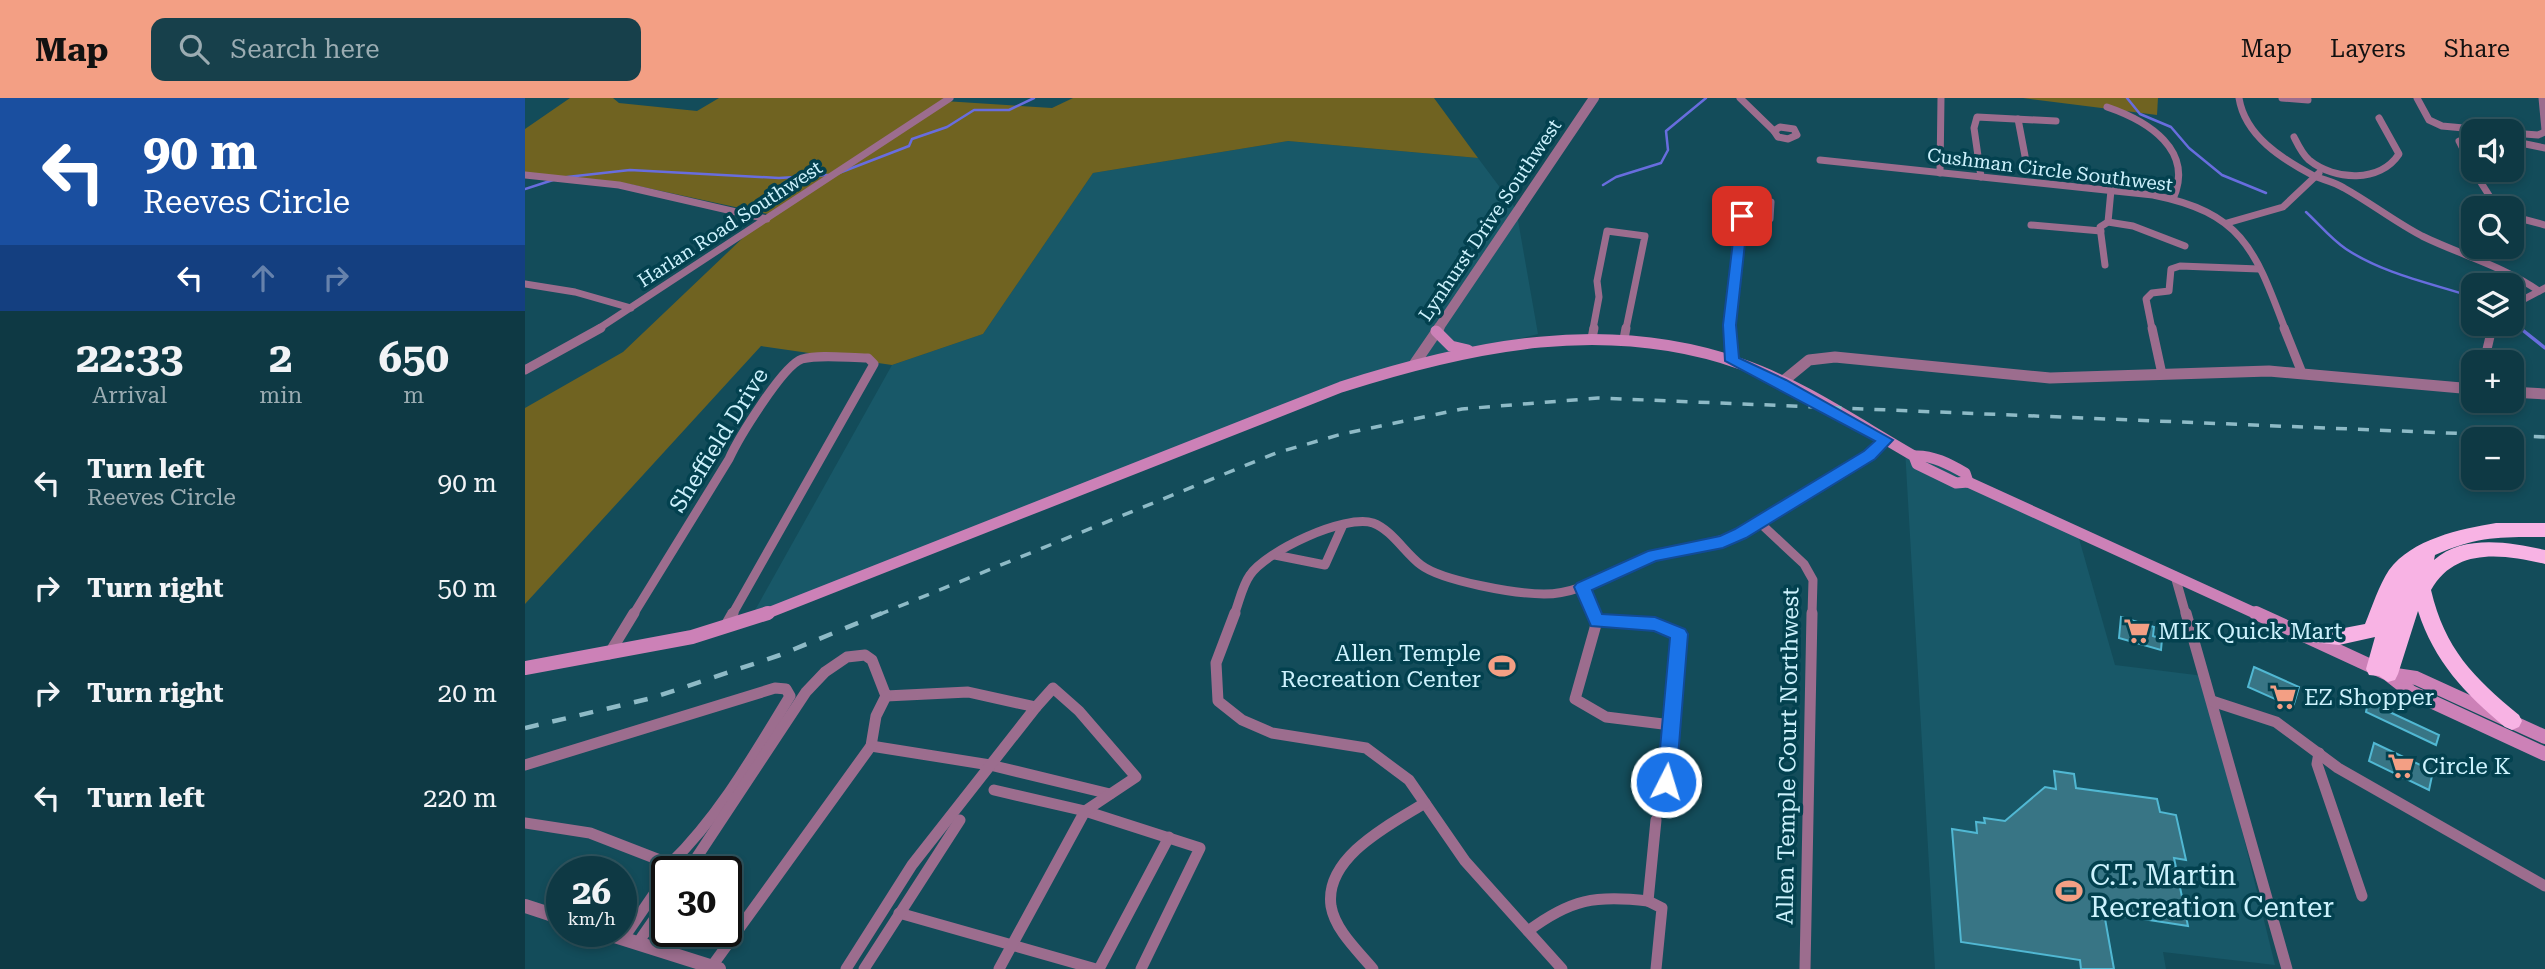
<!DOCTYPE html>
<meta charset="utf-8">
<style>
body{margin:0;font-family:"Roboto Serif",serif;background:#17404b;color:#f1f3f6;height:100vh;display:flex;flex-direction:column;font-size:26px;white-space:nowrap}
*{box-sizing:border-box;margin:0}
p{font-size:23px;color:#9bacb2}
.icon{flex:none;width:38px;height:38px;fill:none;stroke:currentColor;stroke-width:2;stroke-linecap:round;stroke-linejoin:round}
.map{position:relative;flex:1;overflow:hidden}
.drawer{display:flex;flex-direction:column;background:#0e3944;width:525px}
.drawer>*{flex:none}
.hud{background:#1a4fa0;color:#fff;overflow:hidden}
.tools{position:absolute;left:1936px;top:21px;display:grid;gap:14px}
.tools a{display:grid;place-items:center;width:63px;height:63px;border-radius:14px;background:#0e3944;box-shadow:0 4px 10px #0003,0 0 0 2px #2e535d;font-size:35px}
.speed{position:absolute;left:21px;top:758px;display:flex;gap:14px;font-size:35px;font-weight:700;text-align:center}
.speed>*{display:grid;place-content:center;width:91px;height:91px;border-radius:50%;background:#0e3944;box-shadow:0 4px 10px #0003,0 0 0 2px #2e535d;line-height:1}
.speed small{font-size:18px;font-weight:400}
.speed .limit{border:4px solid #111;border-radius:10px;background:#fff;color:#111}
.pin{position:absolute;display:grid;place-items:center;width:60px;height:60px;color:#fff;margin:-30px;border-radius:14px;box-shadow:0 4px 10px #0006}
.me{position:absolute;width:77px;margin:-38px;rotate:5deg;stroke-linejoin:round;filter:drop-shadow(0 0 5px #0008)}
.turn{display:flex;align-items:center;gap:24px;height:147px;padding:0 28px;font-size:32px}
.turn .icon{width:91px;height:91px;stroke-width:2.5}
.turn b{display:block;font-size:49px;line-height:60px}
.lanes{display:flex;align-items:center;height:66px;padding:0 28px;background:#0003;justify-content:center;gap:35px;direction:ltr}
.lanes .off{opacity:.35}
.eta{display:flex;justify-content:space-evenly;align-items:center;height:119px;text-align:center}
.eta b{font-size:42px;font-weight:700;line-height:49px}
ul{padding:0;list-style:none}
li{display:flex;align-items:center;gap:21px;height:105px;padding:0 28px}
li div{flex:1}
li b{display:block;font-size:26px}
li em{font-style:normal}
header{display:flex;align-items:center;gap:42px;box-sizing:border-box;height:98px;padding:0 35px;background:#f39f84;color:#111}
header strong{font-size:33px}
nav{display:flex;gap:38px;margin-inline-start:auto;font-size:24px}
.search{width:490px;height:63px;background:#17404b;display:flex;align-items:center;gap:18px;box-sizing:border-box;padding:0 24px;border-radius:14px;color:#9bacb2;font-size:26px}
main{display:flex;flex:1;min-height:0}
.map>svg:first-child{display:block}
.built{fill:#185868}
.green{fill:#706321}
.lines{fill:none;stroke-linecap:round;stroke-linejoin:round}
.stream-far1{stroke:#686dde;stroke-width:2.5}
.stream{stroke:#686dde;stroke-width:3.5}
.building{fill:#387585;stroke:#51b8d3;stroke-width:2}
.minor-far2{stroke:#9c6d8e;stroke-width:7}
.minor-far1{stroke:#9c6d8e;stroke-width:9}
.minor{stroke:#9c6d8e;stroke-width:11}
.tertiary-far2{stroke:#9c6d8e;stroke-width:10}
.tertiary-far1{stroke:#9c6d8e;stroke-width:11}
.tertiary{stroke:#9c6d8e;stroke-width:14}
.secondary-far1{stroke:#cc81b7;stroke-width:11}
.secondary{stroke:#cc81b7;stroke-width:14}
.motorway{fill:#f8b3e4;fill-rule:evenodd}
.rail-far1{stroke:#8ebac6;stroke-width:3.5;stroke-dasharray:11 11;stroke-linecap:butt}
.rail{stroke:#8ebac6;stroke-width:4.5;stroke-dasharray:14 14;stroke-linecap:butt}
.route{fill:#1a73e8;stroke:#114b97;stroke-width:2}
.labels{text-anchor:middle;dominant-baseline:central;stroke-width:7;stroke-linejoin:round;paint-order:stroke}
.far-street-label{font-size:19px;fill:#cdf2fd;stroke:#03414f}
.street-label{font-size:23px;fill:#cdf2fd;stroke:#03414f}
.poi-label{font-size:23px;fill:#cdf2fd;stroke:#03414f;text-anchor:start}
.near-poi-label{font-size:28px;fill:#cdf2fd;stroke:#03414f;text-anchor:start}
</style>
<header>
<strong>Map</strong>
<div class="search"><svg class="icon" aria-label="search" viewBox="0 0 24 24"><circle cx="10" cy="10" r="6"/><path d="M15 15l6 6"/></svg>Search here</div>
<nav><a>Map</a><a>Layers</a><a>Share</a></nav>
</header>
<main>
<section class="drawer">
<div class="hud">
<div class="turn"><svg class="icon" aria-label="left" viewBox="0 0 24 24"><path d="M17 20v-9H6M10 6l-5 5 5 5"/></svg><div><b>90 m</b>Reeves Circle</div></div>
<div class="lanes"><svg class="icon" aria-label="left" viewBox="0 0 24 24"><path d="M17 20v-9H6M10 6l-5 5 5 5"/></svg><svg class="icon off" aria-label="ahead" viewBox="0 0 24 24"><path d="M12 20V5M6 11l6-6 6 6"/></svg><svg class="icon off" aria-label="right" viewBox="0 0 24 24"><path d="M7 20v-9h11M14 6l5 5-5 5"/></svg></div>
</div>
<div class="eta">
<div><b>22:33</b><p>Arrival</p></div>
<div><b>2</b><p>min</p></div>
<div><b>650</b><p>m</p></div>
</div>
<ul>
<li><svg class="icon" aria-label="left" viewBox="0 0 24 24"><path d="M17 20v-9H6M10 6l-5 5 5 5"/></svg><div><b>Turn left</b><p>Reeves Circle</p></div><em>90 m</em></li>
<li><svg class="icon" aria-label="right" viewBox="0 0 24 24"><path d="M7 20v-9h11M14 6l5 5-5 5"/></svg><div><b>Turn right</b></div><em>50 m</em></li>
<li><svg class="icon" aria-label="right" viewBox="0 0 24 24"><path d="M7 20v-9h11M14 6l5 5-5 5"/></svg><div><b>Turn right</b></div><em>20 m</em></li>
<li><svg class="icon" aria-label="left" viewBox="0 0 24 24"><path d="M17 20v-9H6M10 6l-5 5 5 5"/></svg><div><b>Turn left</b></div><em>220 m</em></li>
</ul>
</section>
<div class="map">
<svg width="2020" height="871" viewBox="0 0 2020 871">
<rect width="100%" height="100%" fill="#134c5a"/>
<g class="built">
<path d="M763 43 953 60 991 111 1013 236 836 281 224 523 367 267 458 236 568 75Z"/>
<path d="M1380 351 1551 430 1590 567 1679 578 1750 867 1638 854 1641 871H1410Z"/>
</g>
<g class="green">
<path d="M45 0H88L94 5 172 13 194 0H423L419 3 527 10 548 0H909L953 60 763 43 568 75 458 236 367 267 236 248 0 506V310L98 254 243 116 104 86 0 75V31Z"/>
<path d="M1498 0H1633L1632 17Z"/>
</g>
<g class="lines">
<g class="stream-far1">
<path d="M1602 0 1615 16 1646 29 1664 50 1697 77 1741 95"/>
<path d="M314 75 384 48 387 41 422 29 449 12H484L509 0"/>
<path d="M42 79 105 72 254 80 303 77"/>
<path d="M1078 87 1091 79 1136 65 1143 52 1141 33 1181 0"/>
<path d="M0 91 28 82"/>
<path d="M1781 114C1794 126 1806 141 1821 151 1859 176 1905 185 1948 199"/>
<path d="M1986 222 1997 231"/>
</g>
<path class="stream" d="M1995 230 2020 250"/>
</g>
<g class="building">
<path d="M1596 519 1629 529 1628 538 1637 541 1636 552 1594 540Z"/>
<path d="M1729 569 1774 589 1768 609 1723 589Z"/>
<path d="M1843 604 1914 637 1911 647 1841 614Z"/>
<path d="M1849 645 1908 673 1904 692 1844 663Z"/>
<path d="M1529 673 1549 676 1551 690 1632 701 1635 714 1651 717 1661 762 1649 760 1663 828 1579 815 1589 871H1556L1555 862 1436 844 1427 731 1452 735 1451 724 1460 725 1459 720 1480 723 1520 689 1531 691Z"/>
</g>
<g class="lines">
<g class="minor-far2">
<path d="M1215 0 1249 33"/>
<path d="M1714 0C1720 38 1757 61 1789 78 1799 82 1810 84 1819 90 1846 105 1870 124 1897 138 1936 157 1978 168 2014 193"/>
<path d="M1757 0 1783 2"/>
<path d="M1892 0 1904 22 1917 28 1971 33"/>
<path d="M2017 0 2020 32"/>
<path d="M1582 9C1623 23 1670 52 1648 101"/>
<path d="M1493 21 1500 58"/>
<path d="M1255 29 1269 31 1272 37 1263 41 1253 39 1249 33Z"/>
<path d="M1986 35 2013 37 2020 34"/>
<path d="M1769 39C1773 47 1777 56 1784 62 1810 83 1855 85 1874 56L1854 20"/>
<path d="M1948 39 1934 43 1948 71"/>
<path d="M1986 43 2020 50"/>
<path d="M1295 62 1628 97C1718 115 1730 152 1760 231"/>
<path d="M1948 72 1972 110"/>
<path d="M1415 75 1416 0"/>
<path d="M0 77 94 87 242 121"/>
<path d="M1456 79 1449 30 1452 19 1531 23"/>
<path d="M1986 118 2020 127"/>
<path d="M1583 124 1586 92"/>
<path d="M1702 125 1758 109 1794 75"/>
<path d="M1506 127 1576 133"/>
<path d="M1580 167 1575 129 1583 124 1608 128 1660 148"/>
<path d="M0 186 50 194 106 210"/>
<path d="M1986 208 2020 190"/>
<path d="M73 231 425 0"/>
<path d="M1068 231 1074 199 1072 183 1082 133 1120 138 1101 231"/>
<path d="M1204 231 1217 118 1245 121 1246 104"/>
<path d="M1627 231 1621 201 1627 195 1644 193 1646 171 1655 168 1734 171"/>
<path d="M1967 231 1968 226"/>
</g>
<g class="minor-far1">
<path d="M1204 230 1207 263"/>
<path d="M1627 230 1637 276"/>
<path d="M1759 230 1777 275"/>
<path d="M1067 240 1069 230"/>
<path d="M1099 241 1101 230"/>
<path d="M1959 264 1967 230"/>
<path d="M0 272 76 230"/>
<path d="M1234 424 1279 466 1288 482 1287 517"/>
<path d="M750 457 800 467 817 429"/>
<path d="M1650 478 1661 517"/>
<path d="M1057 489 1069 517"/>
<path d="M108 517 204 361C213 341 258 267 277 261 296 256 323 260 343 260L349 266 207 517"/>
<path d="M709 517C714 505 717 488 725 477 741 453 820 416 848 425 867 432 880 455 896 467 917 483 991 496 1019 496 1059 496 1092 470 1129 458 1158 449 1188 447 1216 435L1345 357 1360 342"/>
</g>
<g class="minor">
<path d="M710 515 691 565 693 603 717 622 747 635 841 650 884 682 940 763 1037 871"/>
<path d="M1069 515 1072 523"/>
<path d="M1661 515 1762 871"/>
<path d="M1072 523 1130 526 1154 536 1141 684"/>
<path d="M1072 523 1050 601 1081 619 1146 627"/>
<path d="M200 529 208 515"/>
<path d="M84 556 109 515"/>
<path d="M1687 603 1751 624 1813 670 2020 788"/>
<path d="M346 648 465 667 585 696"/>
<path d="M1794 655 1792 666 1837 798"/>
<path d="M0 667 250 590 261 591 265 598C229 657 195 717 145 766"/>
<path d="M469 692 560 713 675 750 616 871"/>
<path d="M1131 722 1123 803 1137 810 1131 871"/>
<path d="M0 725 65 735 145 766 144 774"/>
<path d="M162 774 281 594 300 574 322 559 340 557 347 562 361 598 443 594 511 609 387 767 321 871"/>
<path d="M374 815 571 871"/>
<path d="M1003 833C1046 801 1070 797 1123 803"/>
<path d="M98 841 142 777"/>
<path d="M112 846 142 803"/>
<path d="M187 868 346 648 351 618 361 598"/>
<path d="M339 871 435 722"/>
<path d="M474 871 560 713 611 679 554 613 528 590 511 609"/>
<path d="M574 871 644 739"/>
<path d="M848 871C833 853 810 832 806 808 799 759 866 726 900 705"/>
<path d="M1280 871 1287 515"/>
</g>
<path class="tertiary-far2" d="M913 231 1069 0"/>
<g class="tertiary-far1">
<path d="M890 265 914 230"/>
<path d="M1256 285 1284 262 1310 259 1525 280 1744 273 1948 291"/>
<path d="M1986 294 2020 296"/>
</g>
<g class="tertiary">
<path d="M0 808 37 820"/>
<path d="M74 833 194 871"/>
</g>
<g class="secondary-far1">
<path d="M911 233 926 248 943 252"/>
<path d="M1389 358C1408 357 1424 366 1440 375L1443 384"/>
<path d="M238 517 816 289C947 247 1082 219 1216 266 1277 287 1333 326 1389 358L1392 366 1431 385 1443 384 1734 517"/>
</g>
<g class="secondary">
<path d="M1731 515 1863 576 1886 594 2020 656"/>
<path d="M0 570 167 539 243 515"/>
<path d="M1864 576 1891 580 2020 639"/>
</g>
<path class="motorway" d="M1971 425H2020V439C1974 439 1953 438 1910 457L1909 462C1938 436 1985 444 2020 452V466C1978 456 1930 449 1906 492 1920 551 1948 579 1994 617L1997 623 1994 629 1987 632 1980 629C1940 596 1909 563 1893 513L1873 576 1870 582 1863 584 1854 578 1844 577 1841 571 1850 539 1814 547 1768 542 1766 536 1768 530 1775 528 1814 531 1840 526C1847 509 1854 487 1864 472 1887 441 1935 431 1971 425Z"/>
<path class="rail-far1" d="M353 517 751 355 817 336 937 311 1073 300 2020 339"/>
<path class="rail" d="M0 630 127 600 255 557 357 515"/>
</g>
<path class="route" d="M1217 115 1223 118 1211 227 1214 260 1261 282 1368 342 1350 361 1221 440 1198 450 1131 463 1067 492 1077 516 1130 519 1160 531 1163 536 1151 684 1148 690 1141 693 1135 690 1132 684 1145 540 1129 533 1066 528 1049 489 1052 485 1123 453 1195 438 1210 431 1339 353 1350 343 1200 263 1198 227 1211 118Z"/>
<defs>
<g id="supermarket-bare" transform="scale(2.1)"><path d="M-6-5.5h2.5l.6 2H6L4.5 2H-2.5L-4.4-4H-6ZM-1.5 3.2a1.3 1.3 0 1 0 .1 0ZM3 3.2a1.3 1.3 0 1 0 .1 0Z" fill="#f39f84" stroke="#03414f" stroke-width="2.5" paint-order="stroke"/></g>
<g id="stadium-bare" transform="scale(2.1)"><path d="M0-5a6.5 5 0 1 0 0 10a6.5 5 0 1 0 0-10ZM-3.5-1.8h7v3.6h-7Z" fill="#f39f84" stroke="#03414f" stroke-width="2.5" paint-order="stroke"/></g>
</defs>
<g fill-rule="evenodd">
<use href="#supermarket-bare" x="1612" y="533"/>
<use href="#stadium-bare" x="977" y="568"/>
<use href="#supermarket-bare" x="1758" y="599"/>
<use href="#supermarket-bare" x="1876" y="668"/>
<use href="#stadium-bare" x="1544" y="793"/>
</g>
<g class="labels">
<g class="far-street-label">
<text transform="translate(1525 72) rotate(7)">Cushman Circle Southwest</text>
<text transform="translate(965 122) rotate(-56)">Lynhurst Drive Southwest</text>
<text transform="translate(205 126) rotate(-33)">Harlan Road Southwest</text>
</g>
<g class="street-label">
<text transform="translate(194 342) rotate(-58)">Sheffield Drive</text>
<text transform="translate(1263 658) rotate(-89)">Allen Temple Court Northwest</text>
</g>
<g class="poi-label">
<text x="1633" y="533">MLK Quick Mart</text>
<text x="956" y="555" text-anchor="end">Allen Temple<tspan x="956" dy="26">Recreation Center</tspan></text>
<text x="1779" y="599">EZ Shopper</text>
<text x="1897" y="668">Circle K</text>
</g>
<g class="near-poi-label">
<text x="1565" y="777">C.T. Martin<tspan x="1565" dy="32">Recreation Center</tspan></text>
</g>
</g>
</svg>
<div class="tools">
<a><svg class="icon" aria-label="sound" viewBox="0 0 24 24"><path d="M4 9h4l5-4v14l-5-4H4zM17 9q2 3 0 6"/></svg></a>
<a><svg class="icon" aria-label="search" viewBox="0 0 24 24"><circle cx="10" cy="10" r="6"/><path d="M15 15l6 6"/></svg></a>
<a><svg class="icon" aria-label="layers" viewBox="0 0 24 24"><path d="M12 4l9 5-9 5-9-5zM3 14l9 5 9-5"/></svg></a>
<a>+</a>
<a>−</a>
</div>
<div class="speed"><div>26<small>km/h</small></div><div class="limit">30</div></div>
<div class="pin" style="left:1217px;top:118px;background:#d93025"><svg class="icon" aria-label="arrive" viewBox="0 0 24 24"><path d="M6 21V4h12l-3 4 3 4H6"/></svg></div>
<svg class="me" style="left:1141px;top:684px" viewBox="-20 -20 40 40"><circle r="17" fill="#1a73e8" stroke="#fff" stroke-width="3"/><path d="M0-11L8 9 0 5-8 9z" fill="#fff"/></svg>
</div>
</main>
